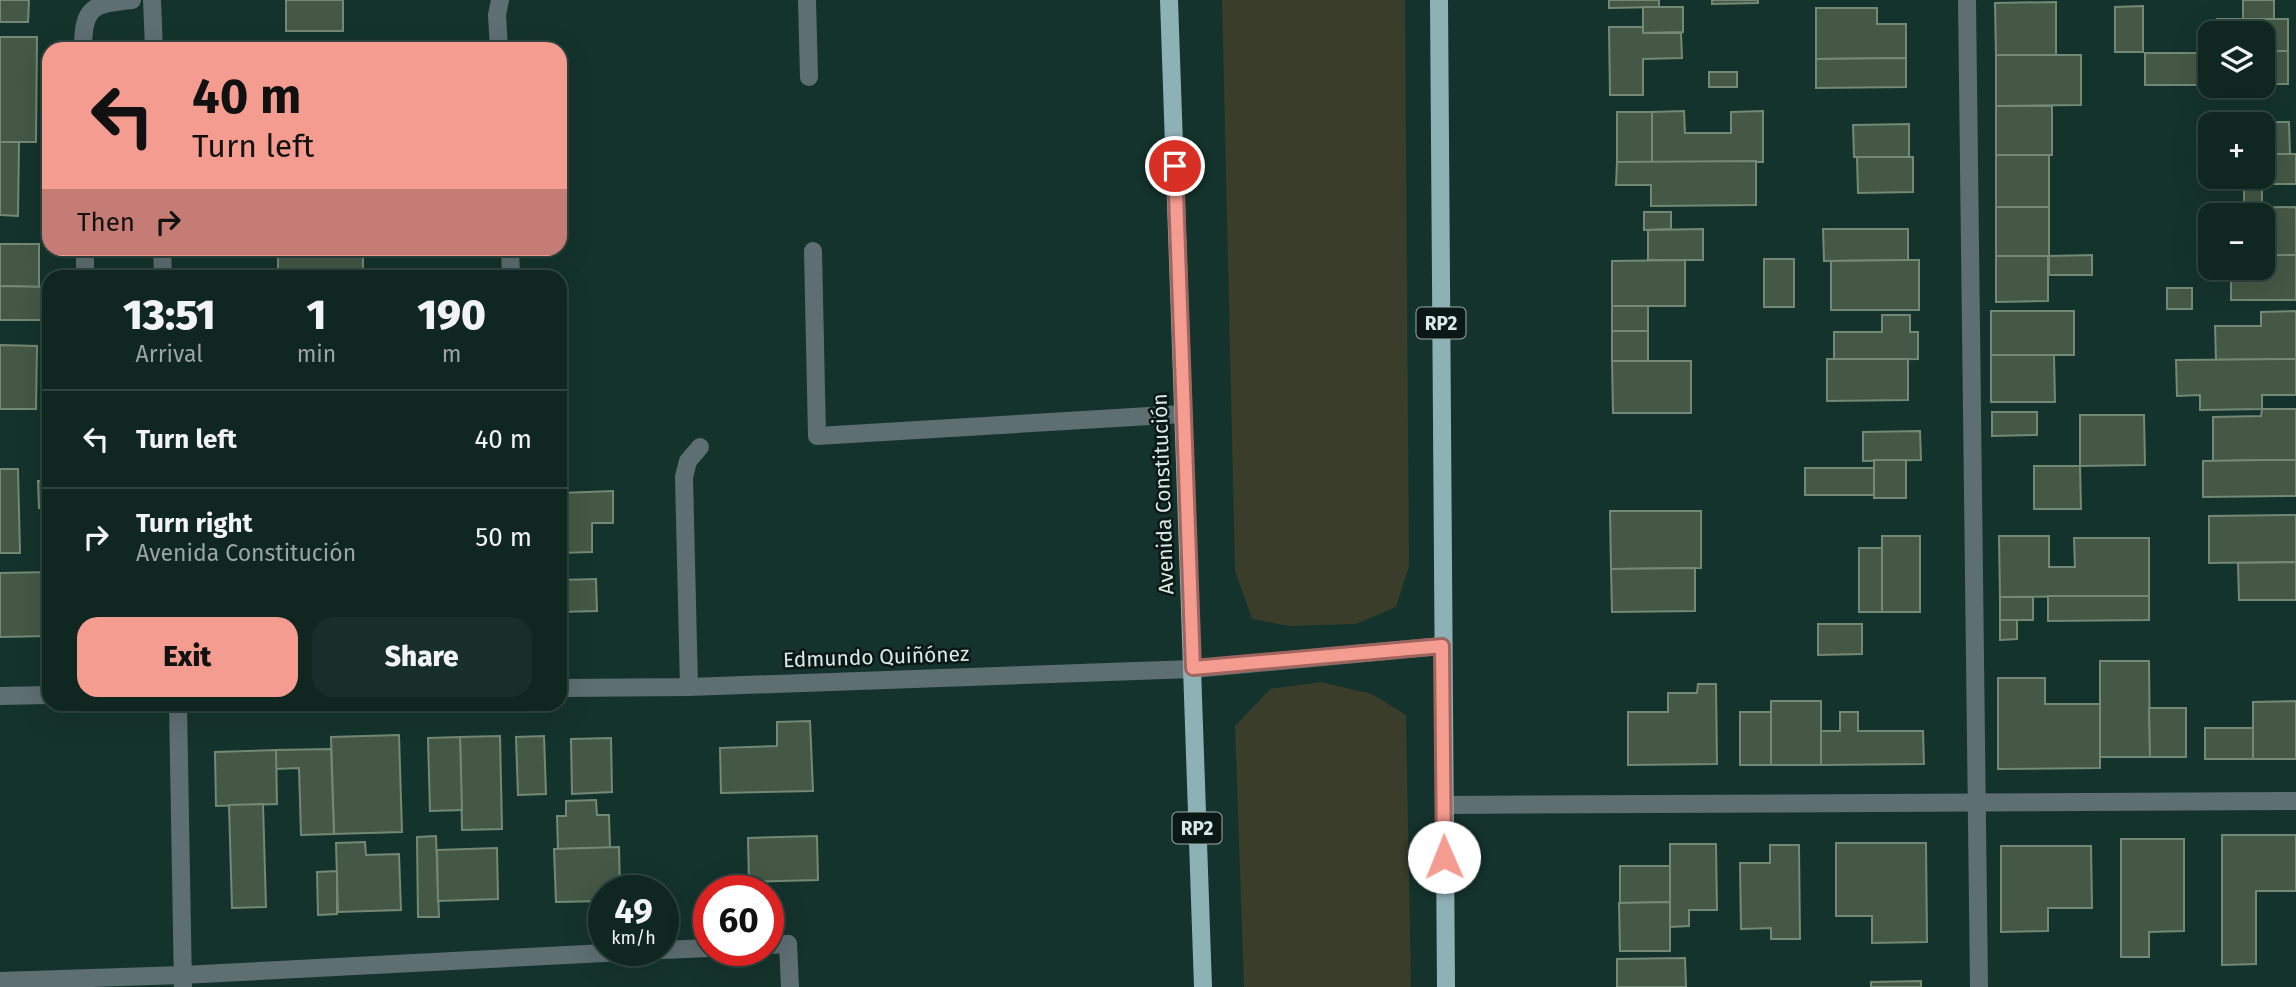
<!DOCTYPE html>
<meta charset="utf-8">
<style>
body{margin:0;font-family:"Fira Sans",sans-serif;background:#182e2a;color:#f1f3f6;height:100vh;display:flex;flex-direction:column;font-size:26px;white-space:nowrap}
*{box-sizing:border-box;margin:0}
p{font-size:23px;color:#9ba5a5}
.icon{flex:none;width:38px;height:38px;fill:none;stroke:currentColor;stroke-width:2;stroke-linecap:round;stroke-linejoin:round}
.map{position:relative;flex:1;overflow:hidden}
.sheet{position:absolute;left:42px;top:270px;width:525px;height:441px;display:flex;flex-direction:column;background:#0f2621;border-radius:21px;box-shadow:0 7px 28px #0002,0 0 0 2px #2f433f}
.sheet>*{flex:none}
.guide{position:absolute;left:42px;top:42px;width:525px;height:214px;border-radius:21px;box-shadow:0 7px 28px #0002,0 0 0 2px #2f433f;background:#f59c91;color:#111;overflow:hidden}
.buttons{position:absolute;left:2198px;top:21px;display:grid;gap:14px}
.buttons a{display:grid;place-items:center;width:77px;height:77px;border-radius:14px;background:#0f2621;box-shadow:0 7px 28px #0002,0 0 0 2px #2f433f;font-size:35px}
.speed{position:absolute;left:588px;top:875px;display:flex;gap:14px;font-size:35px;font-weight:700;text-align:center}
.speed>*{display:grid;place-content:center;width:91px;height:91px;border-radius:50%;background:#0f2621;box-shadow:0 7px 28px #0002,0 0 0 2px #2f433f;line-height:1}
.speed small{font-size:18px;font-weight:400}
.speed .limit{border:10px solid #d22;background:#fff;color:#111}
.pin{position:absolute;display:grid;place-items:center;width:60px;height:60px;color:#fff;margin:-30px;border:4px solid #fff;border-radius:50%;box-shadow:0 2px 7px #0007}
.me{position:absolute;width:77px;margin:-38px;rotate:359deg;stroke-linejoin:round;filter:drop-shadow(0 0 5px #0008)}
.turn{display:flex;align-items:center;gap:24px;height:147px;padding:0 35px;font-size:32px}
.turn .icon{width:91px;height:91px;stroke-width:2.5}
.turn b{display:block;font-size:49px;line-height:60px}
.then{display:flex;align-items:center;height:66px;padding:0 35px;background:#0003;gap:14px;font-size:26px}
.eta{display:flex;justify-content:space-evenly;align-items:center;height:119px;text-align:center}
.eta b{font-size:42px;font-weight:800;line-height:49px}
.primary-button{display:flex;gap:14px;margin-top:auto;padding:14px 35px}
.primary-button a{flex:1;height:80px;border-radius:21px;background:#f59c91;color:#111;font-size:28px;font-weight:800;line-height:80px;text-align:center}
.primary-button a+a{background:#182e2a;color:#f1f3f6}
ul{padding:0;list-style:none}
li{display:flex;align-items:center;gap:21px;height:98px;padding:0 35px;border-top:2px solid #2f433f}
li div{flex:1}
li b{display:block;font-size:26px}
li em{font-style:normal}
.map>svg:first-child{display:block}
.green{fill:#393d29}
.building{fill:#445845;stroke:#738975;stroke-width:2}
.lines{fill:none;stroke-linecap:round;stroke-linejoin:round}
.lane{stroke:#5e6f71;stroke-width:18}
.street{stroke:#5e6f71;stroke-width:18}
.primary{stroke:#8eb1b6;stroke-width:18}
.route-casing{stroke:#9f655e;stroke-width:18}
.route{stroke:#f59c91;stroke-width:12}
.labels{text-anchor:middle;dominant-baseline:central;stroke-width:5;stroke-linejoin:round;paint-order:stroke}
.shield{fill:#0b1815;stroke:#9caca7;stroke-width:2}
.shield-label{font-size:19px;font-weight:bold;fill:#daebe6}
.street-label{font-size:21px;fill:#daebe6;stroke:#0b1815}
</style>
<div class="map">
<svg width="2296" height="987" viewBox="0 0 2296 987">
<rect width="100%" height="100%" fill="#14332c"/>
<g class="green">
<path d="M1222 0H1405L1409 566 1396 607 1356 624 1289 626 1252 619 1235 571Z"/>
<path d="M1321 682 1372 694 1406 715 1411 987H1244L1235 726 1270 689Z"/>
</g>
<g class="building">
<path d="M0 0H29L28 22H0Z"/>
<rect x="286" y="0" width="57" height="31"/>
<path d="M1609 0H1659V7L1609 8Z"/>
<path d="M1712 0H1758V3L1712 4Z"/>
<rect x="2243" y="0" width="31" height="19"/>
<path d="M2056 2V55H1996L1995 3Z"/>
<path d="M2143 6V52H2115V7Z"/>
<path d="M1643 7H1683V32L1643 33Z"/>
<path d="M1816 8H1877V24H1906V58L1816 59Z"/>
<path d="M2217 19H2288V51H2263V33H2217Z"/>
<path d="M1609 27H1643V33H1681L1682 58 1643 59V95H1610Z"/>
<path d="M0 37H37L36 142H0Z"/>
<rect x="2263" y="51" width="25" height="33"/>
<rect x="2145" y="53" width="53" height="32"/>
<path d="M1996 55H2081V105L1996 106Z"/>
<path d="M1906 58V87L1816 88V59Z"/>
<rect x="1709" y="72" width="28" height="15"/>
<rect x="1996" y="106" width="56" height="49"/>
<path d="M1684 111 1685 133H1731V112L1763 111V162H1652V112Z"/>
<rect x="1617" y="112" width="35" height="50"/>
<path d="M2249 122H2289L2290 154H2263V124H2249Z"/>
<path d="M1909 124V157H1854L1853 125Z"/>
<path d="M0 142H19L18 216 0 215Z"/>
<path d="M2263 154H2296V184H2262V202H2244V177H2263Z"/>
<rect x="1996" y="155" width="53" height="52"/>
<path d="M1857 157H1913V192L1858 193Z"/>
<path d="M1756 161V205L1651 206V185H1616L1617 162Z"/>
<rect x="1996" y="207" width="53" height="49"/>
<path d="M2296 207V255H2263V215H2221V208Z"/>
<path d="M1644 212H1671V229L1644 230Z"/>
<path d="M1703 229V260H1648V230Z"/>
<path d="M1823 229H1908V260L1824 261Z"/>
<path d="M0 244H39V287L0 286Z"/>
<rect x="278" y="248" width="85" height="28"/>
<path d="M2092 255V275H2049V256Z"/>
<path d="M2207 255H2210V268H2263V255H2296V300H2231V278L2207 279Z"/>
<path d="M1996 256H2048V301L1996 302Z"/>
<rect x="1764" y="259" width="30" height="48"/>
<path d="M1685 260V306H1612V261Z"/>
<path d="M1908 260H1919V310H1831V261Z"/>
<path d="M0 286 49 287V320H0Z"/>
<rect x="2167" y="288" width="25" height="21"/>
<rect x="1612" y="306" width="36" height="25"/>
<rect x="1991" y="311" width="83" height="44"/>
<path d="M2296 311V359L2216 360 2215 326H2261V312Z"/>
<path d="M1882 315H1910V332H1918V359L1834 360V332H1882Z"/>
<rect x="1612" y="331" width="36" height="30"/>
<path d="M0 345 37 346 36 409H0Z"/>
<path d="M1991 355H2054L2055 402H1991Z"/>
<path d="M1827 359H1908V400L1827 401Z"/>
<path d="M2296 359V395H2262V409L2200 410V395L2177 396 2176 360Z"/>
<path d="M1612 361H1691V413H1613Z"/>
<path d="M2262 409H2296V460L2213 461V417L2261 416Z"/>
<path d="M1992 412H2037V435L1992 436Z"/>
<path d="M2080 415H2144L2145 465 2080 466Z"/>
<path d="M1920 431 1921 460 1863 461V432Z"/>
<rect x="1874" y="460" width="32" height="38"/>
<path d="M2262 460H2296V496L2203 497V461Z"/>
<path d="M2034 466H2080L2081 509H2034Z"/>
<rect x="1805" y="468" width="69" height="27"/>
<path d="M0 469H18L20 553H0Z"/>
<path d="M38 481H49V508H39Z"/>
<path d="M613 491V523H592V552L560 553V493Z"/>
<path d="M1610 511H1701V568L1611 569Z"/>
<path d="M2296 515V562L2209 563V516Z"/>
<rect x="1882" y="536" width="38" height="76"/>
<path d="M1999 536H2049V567H2075L2074 538H2149V596L2000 597Z"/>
<rect x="1859" y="548" width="23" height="64"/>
<path d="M2296 562V600H2239L2238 563Z"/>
<path d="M1695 568V611L1612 612 1611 569Z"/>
<path d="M49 572V636L0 637V573Z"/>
<path d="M596 579 597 611 560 612V580Z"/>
<path d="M2048 596H2149V620L2048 621Z"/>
<rect x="2000" y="597" width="33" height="23"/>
<path d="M2000 620H2017V639L2000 640Z"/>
<path d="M1818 624H1862V654L1818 655Z"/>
<path d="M2100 661H2149L2150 757H2100Z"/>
<path d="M1998 678H2045V704H2100V768L1998 769Z"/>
<path d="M1698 684H1716L1717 764 1628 765V712H1668V693H1697Z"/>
<rect x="1771" y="701" width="50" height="64"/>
<path d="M2296 701V759H2253V702Z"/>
<path d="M2149 708H2186V757H2150Z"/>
<rect x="1740" y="712" width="31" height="53"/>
<path d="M1840 712H1858V731H1923L1924 764 1821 765V731H1840Z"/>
<path d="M810 721 813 791 721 793 720 748 777 746V722Z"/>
<rect x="2205" y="728" width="48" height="31"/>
<path d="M399 735 402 832 334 834 331 737Z"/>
<path d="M500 736 502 829 462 830 460 737Z"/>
<path d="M544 736 546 794 518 795 516 737Z"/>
<path d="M460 737 462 810 430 811 428 738Z"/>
<path d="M611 738 612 792 572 794 571 739Z"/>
<path d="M331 749 334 834 301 835 299 768 276 769V750Z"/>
<path d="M276 750 277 804 216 806 215 752Z"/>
<path d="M596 800 597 815H609L610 848 558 849 557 816H566V801Z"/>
<path d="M263 804 266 907 232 908 229 805Z"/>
<path d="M2222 835H2296V891H2256V964L2222 965Z"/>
<path d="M436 836 439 917H418L417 837Z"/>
<path d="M817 836 818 880 749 882 748 838Z"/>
<path d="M2121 839H2184V931L2149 932V957H2121Z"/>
<path d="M365 842 366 855 399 854 401 910 338 912 336 843Z"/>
<path d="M1836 843H1926L1927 942 1872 943V916H1836Z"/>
<path d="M1670 844H1716L1717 910H1689V926L1670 927Z"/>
<path d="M1770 845H1799L1800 939H1771V928L1741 929 1740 863H1770Z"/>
<path d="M2001 846H2091L2092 908H2048V931L2001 932Z"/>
<path d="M619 847 620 891H604V901L556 902 554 849Z"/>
<path d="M497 848 498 899 438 901 437 850Z"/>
<path d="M1620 866H1670V902L1620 903Z"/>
<path d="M337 871V914L318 915 317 872Z"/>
<path d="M1670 902V951H1620L1619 903Z"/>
<path d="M1685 958 1686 987H1617V959Z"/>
<path d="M1921 981V987H1871V982Z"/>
</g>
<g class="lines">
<g class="lane">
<path d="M807 0 809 77"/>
<path d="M499 49 497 15 500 0"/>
<path d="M510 248 511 276"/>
<path d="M813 251 817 436 1183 414"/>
<path d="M689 687 684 477 688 461 700 447"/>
<path d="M768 945 788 944"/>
<path d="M663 950 709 948"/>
<path d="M0 981 182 975 663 950"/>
</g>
<g class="street">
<path d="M152 0 154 49"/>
<path d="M1967 0 1979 987"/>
<path d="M83 49C83 6 93 4 132 0"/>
<path d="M85 248V276"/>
<path d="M162 248 163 276"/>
<path d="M560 688 689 687 1193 669 1442 646"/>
<path d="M0 696 49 695"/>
<path d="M178 704 183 987"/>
<path d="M1444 805 2296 801"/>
<path d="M788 944 790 987"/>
</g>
<g class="primary">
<path d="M1169 0 1203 987"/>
<path d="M1439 0 1446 987"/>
</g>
</g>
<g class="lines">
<g class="route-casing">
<path id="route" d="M1175 166 1193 668 1442 646 1444 857"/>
</g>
<use href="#route" class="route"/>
</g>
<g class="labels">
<g class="shield">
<rect x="1416.5" y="307.5" width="49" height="31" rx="5"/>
<rect x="1172.5" y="812.5" width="49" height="31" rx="5"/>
</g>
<g class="shield-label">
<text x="1441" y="323">RP2</text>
<text x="1197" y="828">RP2</text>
</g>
<g class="street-label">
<text transform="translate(1163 494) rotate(-92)">Avenida Constitución</text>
<text transform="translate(876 657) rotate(-2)">Edmundo Quiñónez</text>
</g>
</g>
</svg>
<div class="buttons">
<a><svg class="icon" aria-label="layers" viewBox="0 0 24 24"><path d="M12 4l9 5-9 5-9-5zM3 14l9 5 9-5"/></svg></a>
<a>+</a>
<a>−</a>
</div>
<div class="speed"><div>49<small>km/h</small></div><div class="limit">60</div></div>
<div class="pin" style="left:1175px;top:166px;background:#d93025"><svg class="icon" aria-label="arrive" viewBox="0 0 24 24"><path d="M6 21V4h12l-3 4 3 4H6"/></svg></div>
<svg class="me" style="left:1444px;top:857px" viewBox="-20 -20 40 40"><circle r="19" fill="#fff"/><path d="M0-13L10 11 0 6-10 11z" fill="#f59c91"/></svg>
<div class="guide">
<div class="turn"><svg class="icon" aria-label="left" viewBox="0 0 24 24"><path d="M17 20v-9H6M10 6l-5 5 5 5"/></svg><div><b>40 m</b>Turn left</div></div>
<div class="then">Then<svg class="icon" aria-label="right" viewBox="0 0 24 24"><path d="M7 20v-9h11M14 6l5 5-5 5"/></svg></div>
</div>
<section class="sheet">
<div class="eta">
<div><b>13:51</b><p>Arrival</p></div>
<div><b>1</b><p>min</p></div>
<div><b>190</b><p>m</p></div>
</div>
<ul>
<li><svg class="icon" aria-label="left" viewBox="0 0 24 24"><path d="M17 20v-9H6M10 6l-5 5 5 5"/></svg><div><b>Turn left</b></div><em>40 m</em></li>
<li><svg class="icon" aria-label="right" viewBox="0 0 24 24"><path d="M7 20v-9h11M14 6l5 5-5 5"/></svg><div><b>Turn right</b><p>Avenida Constitución</p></div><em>50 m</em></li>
</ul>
<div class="primary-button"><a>Exit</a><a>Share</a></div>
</section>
</div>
